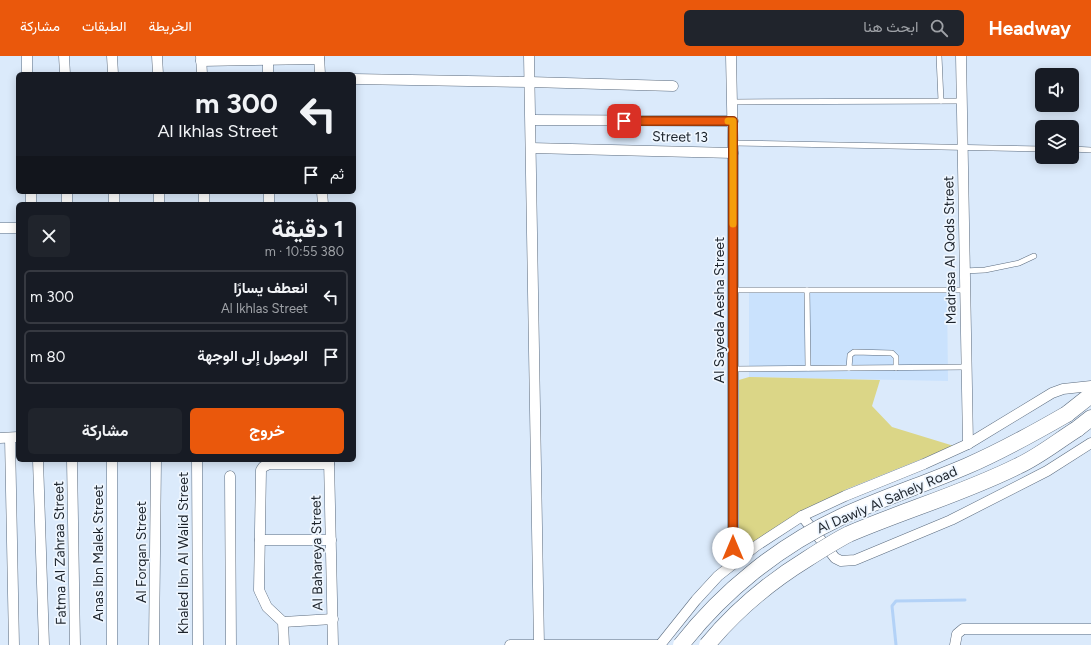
<!DOCTYPE html>
<html lang="ar">
<meta charset="utf-8">
<style>
body{margin:0;font-family:Figtree,Vazirmatn,sans-serif;background:#20242c;color:#f1f3f6;direction:rtl;height:100vh;display:flex;flex-direction:column;font-size:15px;white-space:nowrap}
*{box-sizing:border-box;margin:0}
p{font-size:13px;color:#9ea1a6}
.icon{flex:none;width:22px;height:22px;fill:none;stroke:currentColor;stroke-width:2;stroke-linecap:round;stroke-linejoin:round}
.map{position:relative;flex:1;overflow:hidden;direction:ltr}
.panel{position:absolute;left:16px;top:146px;width:340px;height:260px;display:flex;flex-direction:column;background:#171b24;border-radius:6px;box-shadow:0 2px 10px #0003;direction:rtl}
.panel>*{flex:none}
.guide{position:absolute;left:16px;top:16px;width:340px;height:122px;border-radius:6px;box-shadow:0 2px 10px #0003;direction:rtl;background:#171b24;color:#f1f3f6;overflow:hidden}
.tools{position:absolute;left:1035px;top:12px;display:grid;gap:8px}
.tools a{display:grid;place-items:center;width:44px;height:44px;border-radius:6px;background:#171b24;box-shadow:0 2px 10px #0003;font-size:20px}
.pin{position:absolute;display:grid;place-items:center;width:34px;height:34px;color:#fff;margin:-17px;border-radius:8px;box-shadow:0 2px 6px #0006}
.me{position:absolute;width:44px;margin:-22px;rotate:0deg;stroke-linejoin:round;filter:drop-shadow(0 0 3px #0008)}
.turn{display:flex;align-items:center;gap:14px;height:84px;padding:0 12px;font-size:18px}
.turn .icon{width:52px;height:52px;stroke-width:2.5}
.turn b{display:block;font-size:28px;line-height:34px}
.then{display:flex;align-items:center;height:38px;padding:0 12px;background:#0003;gap:8px;font-size:15px}
.round{display:grid;place-items:center;flex:none;width:42px;height:42px;border-radius:6px;background:#20242c}
.summary{display:flex;align-items:center;justify-content:space-between;height:68px;padding:0 12px}
h1{font-size:24px;font-weight:700;line-height:30px}
.button{display:flex;gap:8px;margin-top:auto;padding:8px 12px}
.button a{flex:1;height:46px;border-radius:6px;background:#ea580c;color:#fff;font-size:16px;font-weight:700;line-height:46px;text-align:center}
.button a+a{background:#20242c;color:#f1f3f6}
ul{padding:0;list-style:none}
li{display:flex;align-items:center;gap:12px;height:54px;margin:0 8px 6px;padding:0 4px;border:2px solid #363941;border-radius:6px}
li div{flex:1}
li b{display:block;font-size:15px}
li em{font-style:normal}
header{display:flex;align-items:center;gap:24px;box-sizing:border-box;height:56px;padding:0 20px;background:#ea580c;color:#fff}
header strong{font-size:19px}
nav{display:flex;gap:22px;margin-inline-start:auto;font-size:14px}
.search{width:280px;height:36px;background:#20242c;display:flex;align-items:center;gap:10px;box-sizing:border-box;padding:0 14px;border-radius:6px;color:#9ea1a6;font-size:15px}
.map>svg:first-child{display:block}
.built{fill:#cae2fd}
.green{fill:#dbd687}
.lines{fill:none;stroke-linecap:round;stroke-linejoin:round}
.stream{stroke:#b3d2f7;stroke-width:3}
.service-casing{stroke:#5b6b7e;stroke-width:6}
.minor-casing{stroke:#5b6b7e;stroke-width:11}
.primary-casing{stroke:#5b6b7e;stroke-width:17}
.service{stroke:#fff;stroke-width:5}
.minor{stroke:#fff;stroke-width:10}
.primary{stroke:#fff;stroke-width:16}
.primary-bridge-casing{stroke:#5b6b7e;stroke-width:17;stroke-linecap:butt}
.primary-bridge{stroke:#fff;stroke-width:16}
.route-casing{stroke:#983908;stroke-width:10}
.route{stroke:#ea580c;stroke-width:7}
.slow{stroke:#f59e0b;stroke-width:7}
.labels{text-anchor:middle;dominant-baseline:central;stroke-width:3.5;stroke-linejoin:round;paint-order:stroke}
.street-label{font-size:14px;fill:#1c232b;stroke:#eef6ff}
</style>
<header>
<strong>Headway</strong>
<div class="search"><svg class="icon" aria-label="search" viewBox="0 0 24 24"><circle cx="10" cy="10" r="6"/><path d="M15 15l6 6"/></svg>ابحث هنا</div>
<nav><a>الخريطة</a><a>الطبقات</a><a>مشاركة</a></nav>
</header>
<div class="map">
<svg width="1091" height="589" viewBox="0 0 1091 589">
<rect width="100%" height="100%" fill="#dbeafb"/>
<path class="built" d="M749 231 947 233 948 325 749 321Z"/>
<path class="green" d="M749 321 880 324 872 350 892 371 954 390 847 433 739 497V324Z"/>
<g class="lines">
<path class="stream" d="M896 589 892 550 896 545 965 544"/>
<g class="service-casing">
<g id="service">
<path d="M939 0 941 45"/>
<path d="M732 46 962 45"/>
<path d="M733 87 1042 93"/>
<path d="M1072 93 1091 94"/>
<path d="M964 215 985 214 1019 207 1034 200"/>
<path d="M733 234H964"/>
<path d="M807 234 808 312"/>
<path d="M849 312 850 299 854 296 892 297 896 301V312"/>
<path d="M733 313 967 311"/>
</g>
</g>
<g class="minor-casing">
<g id="minor">
<path d="M27 0V18"/>
<path d="M64 0 65 18"/>
<path d="M112 0 113 18"/>
<path d="M157 0 158 18"/>
<path d="M201 0 202 18"/>
<path d="M268 0V18"/>
<path d="M319 0 320 18"/>
<path d="M529 0 539 589"/>
<path d="M731 0 733 97V507"/>
<path d="M961 0 968 388"/>
<path d="M201 5 319 3"/>
<path d="M354 23 530 26 673 30"/>
<path d="M531 64 733 65"/>
<path d="M531 92 733 97"/>
<path d="M31 136V148"/>
<path d="M67 136V148"/>
<path d="M114 136V148"/>
<path d="M159 136V148"/>
<path d="M204 136V148"/>
<path d="M269 136V148"/>
<path d="M322 136 323 148"/>
<path d="M0 172H18"/>
<path d="M0 382 18 381"/>
<path d="M10 382 14 589"/>
<path d="M38 404 44 589"/>
<path d="M72 404 75 589"/>
<path d="M112 404V589"/>
<path d="M197 404 198 589"/>
<path d="M329 404 333 589"/>
<path d="M230 420 231 589"/>
<path d="M802 460 835 502 841 505 855 504 951 464 1047 415 1091 387"/>
<path d="M260 484H331"/>
<path d="M283 566 333 563"/>
<path d="M154 589 156 404"/>
<path d="M284 589 283 566 267 551 259 534 261 414 263 411 269 408H329"/>
<path d="M510 589H661"/>
<path d="M660 589 696 544 718 520 756 490 802 460 845 440 924 408 968 388 1052 337 1063 333 1091 330"/>
<path d="M955 589 957 578 963 573H1091"/>
</g>
</g>
<g class="primary-casing">
<g id="primary">
<path d="M1067 358 1091 339"/>
<path d="M1077 373 1091 362"/>
</g>
</g>
<use href="#service" class="service"/>
<use href="#minor" class="minor"/>
<use href="#primary" class="primary"/>
<g class="primary-bridge-casing">
<g id="primary-bridge">
<path d="M681 589C723 535 779 490 841 461 882 442 925 428 967 410 1002 395 1034 377 1067 358"/>
<path d="M707 589C736 554 768 527 807 503 821 494 835 485 849 478 905 454 964 437 1018 410 1038 401 1058 385 1077 373"/>
</g>
</g>
<use href="#primary-bridge" class="primary-bridge"/>
</g>
<g class="lines">
<g class="route-casing">
<path id="route" d="M624 65H733V492"/>
</g>
<use href="#route" class="route"/>
<path class="slow" d="M728 65H733V168"/>
</g>
<g class="labels">
<g class="street-label">
<text transform="translate(680 81) rotate(1)">Street 13</text>
<text transform="translate(950 194) rotate(-91)">Madrasa Al Qods Street</text>
<text transform="translate(719 254) rotate(-90)">Al Sayeda Aesha Street</text>
<text transform="translate(887 444) rotate(-23)">Al Dawly Al Sahely Road</text>
<text transform="translate(141 496) rotate(-90)">Al Forqan Street</text>
<text transform="translate(60 497) rotate(-91)">Fatma Al Zahraa Street</text>
<text transform="translate(98 497) rotate(-90)">Anas Ibn Malek Street</text>
<text transform="translate(183 497) rotate(-90)">Khaled Ibn Al Walid Street</text>
<text transform="translate(317 497) rotate(-91)">Al Bahareya Street</text>
</g>
</g>
</svg>
<div class="tools">
<a><svg class="icon" aria-label="sound" viewBox="0 0 24 24"><path d="M4 9h4l5-4v14l-5-4H4zM17 9q2 3 0 6"/></svg></a>
<a><svg class="icon" aria-label="layers" viewBox="0 0 24 24"><path d="M12 4l9 5-9 5-9-5zM3 14l9 5 9-5"/></svg></a>
</div>
<div class="pin" style="left:624px;top:65px;background:#d93025"><svg class="icon" aria-label="arrive" viewBox="0 0 24 24"><path d="M6 21V4h12l-3 4 3 4H6"/></svg></div>
<svg class="me" style="left:733px;top:492px" viewBox="-20 -20 40 40"><circle r="19" fill="#fff"/><path d="M0-13L10 11 0 6-10 11z" fill="#ea580c"/></svg>
<div class="guide">
<div class="turn"><svg class="icon" aria-label="left" viewBox="0 0 24 24"><path d="M17 20v-9H6M10 6l-5 5 5 5"/></svg><div><b>300 m</b>Al Ikhlas Street</div></div>
<div class="then">ثم<svg class="icon" aria-label="arrive" viewBox="0 0 24 24"><path d="M6 21V4h12l-3 4 3 4H6"/></svg></div>
</div>
<section class="panel">
<div class="summary"><div><h1>1 دقيقة</h1><p>380 m · 10:55</p></div><a class="round"><svg class="icon" aria-label="close" viewBox="0 0 24 24"><path d="M6 6l12 12M18 6L6 18"/></svg></a></div>
<ul>
<li><svg class="icon" aria-label="left" viewBox="0 0 24 24"><path d="M17 20v-9H6M10 6l-5 5 5 5"/></svg><div><b>انعطف يسارًا</b><p>Al Ikhlas Street</p></div><em>300 m</em></li>
<li><svg class="icon" aria-label="arrive" viewBox="0 0 24 24"><path d="M6 21V4h12l-3 4 3 4H6"/></svg><div><b>الوصول إلى الوجهة</b></div><em>80 m</em></li>
</ul>
<div class="button"><a>خروج</a><a>مشاركة</a></div>
</section>
</div>
